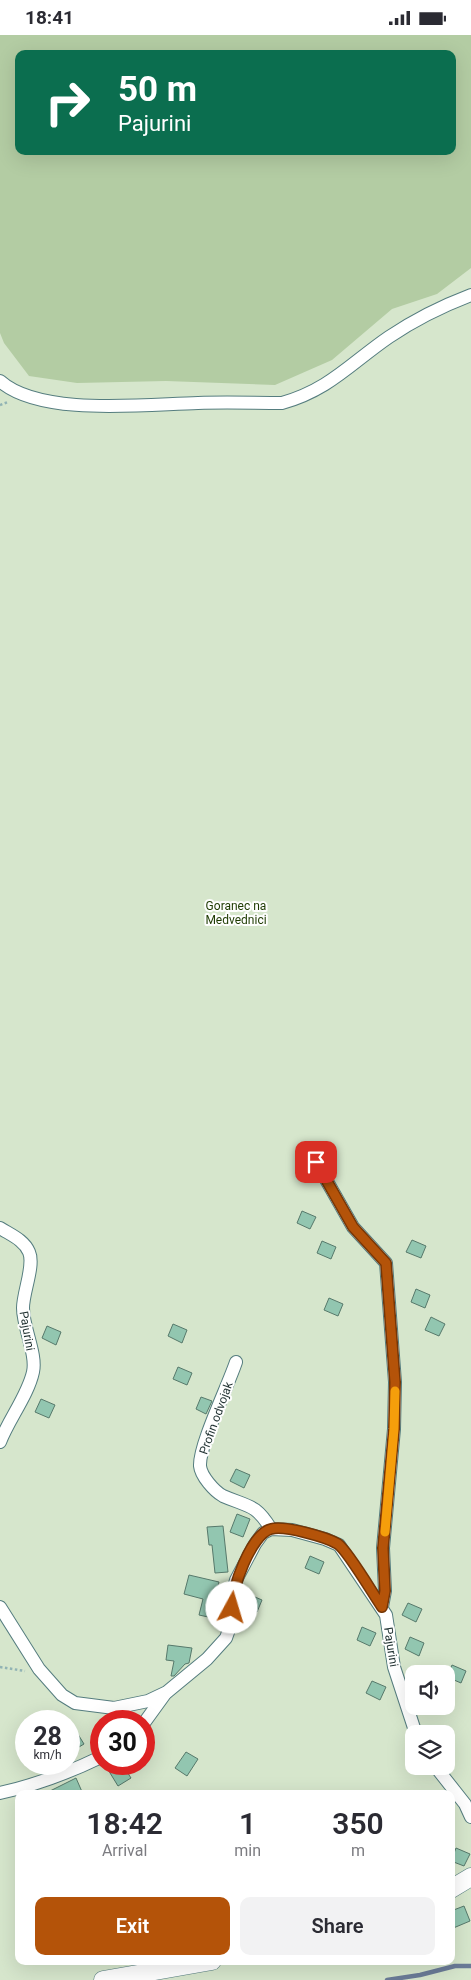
<!DOCTYPE html>
<style>
body{margin:0;font-family:Roboto,sans-serif;background:#f2f2f3;color:#2b2b33;height:100vh;display:flex;flex-direction:column;font-size:19px;white-space:nowrap}
*{box-sizing:border-box;margin:0}
p{font-size:16px;color:#7c7c81}
.icon{flex:none;width:28px;height:28px;fill:none;stroke:currentColor;stroke-width:2;stroke-linecap:round;stroke-linejoin:round}
.map{position:relative;flex:1;overflow:hidden}
.side{position:absolute;left:15px;top:1755px;width:440px;height:175px;display:flex;flex-direction:column;background:#fff;border-radius:10px;box-shadow:0 5px 20px #0002}
.side>*{flex:none}
.hud{position:absolute;left:15px;top:15px;width:441px;height:105px;border-radius:10px;box-shadow:0 5px 20px #0002;background:#0b6e4f;color:#fff;overflow:hidden}
.controls{position:absolute;left:405px;top:1630px;display:grid;gap:10px}
.controls a{display:grid;place-items:center;width:50px;height:50px;border-radius:10px;background:#fff;box-shadow:0 5px 20px #0002;font-size:25px}
.speed{position:absolute;left:15px;top:1675px;display:flex;gap:10px;font-size:25px;font-weight:700;text-align:center}
.speed>*{display:grid;place-content:center;width:65px;height:65px;border-radius:50%;background:#fff;box-shadow:0 5px 20px #0002;line-height:1}
.speed small{font-size:12px;font-weight:400}
.speed .limit{border:8px solid #d22;background:#fff;color:#111}
.pin{position:absolute;display:grid;place-items:center;width:42px;height:42px;color:#fff;margin:-21px;border-radius:10px;box-shadow:0 2px 8px #0006}
.me{position:absolute;width:55px;margin:-28px;rotate:6deg;stroke-linejoin:round;filter:drop-shadow(0 0 4px #0008)}
.turn{display:flex;align-items:center;gap:18px;height:105px;padding:0 20px;font-size:22px}
.turn .icon{width:65px;height:65px;stroke-width:2.5}
.turn b{display:block;font-size:35px;line-height:42px}
.eta{display:flex;justify-content:space-evenly;align-items:center;height:85px;text-align:center}
.eta b{font-size:30px;font-weight:600;line-height:35px}
.primary-button{display:flex;gap:10px;margin-top:auto;padding:10px 20px}
.primary-button a{flex:1;height:58px;border-radius:10px;background:#b45309;color:#fff;font-size:20px;font-weight:600;line-height:58px;text-align:center}
.primary-button a+a{background:#f2f2f3;color:#2b2b33}
.status{display:flex;justify-content:space-between;align-items:center;height:35px;padding:0 25px;background:#fff;direction:ltr}
.status svg{height:14px;fill:currentColor}
.map>svg:first-child{display:block}
.green{fill:#d6e6cc;fill-rule:evenodd}
.forest{fill:#b3cca3;fill-rule:evenodd}
.lines{fill:none;stroke-linecap:round;stroke-linejoin:round}
.stream{stroke:#6a7b97;stroke-width:4.5}
.building{fill:#92c6b0;stroke:#57796b}
.street-casing{stroke:#557d7f;stroke-width:14}
.secondary-casing{stroke:#557d7f;stroke-width:19}
.path{stroke:#91b3b4;stroke-width:2.5;stroke-dasharray:2.5 2.5;stroke-linecap:butt}
.street{stroke:#fff;stroke-width:12}
.secondary{stroke:#fff;stroke-width:18}
.route-casing{stroke:#753606;stroke-width:12}
.route{stroke:#b45309;stroke-width:9}
.slow{stroke:#f59e0b;stroke-width:9}
.labels{text-anchor:middle;dominant-baseline:central;stroke-width:4;stroke-linejoin:round;paint-order:stroke}
.park-label{font-size:12px;fill:#1d3a00;stroke:#fefefe}
.street-label{font-size:12px;fill:#1e2f2f;stroke:#fefefe}
</style>
<div class="status"><b>18:41</b><svg viewBox="0 0 49 12"><path d="M0 12V9h3v3zM5 12V6h3v6zM10 12V3h3v9zM15 12V0h3v12zM26 1h20v11H26zM47 4h2v5h-2z"/></svg></div>
<div class="map">
<svg width="471" height="1945" viewBox="0 0 471 1945">
<rect width="100%" height="100%" fill="#d0fbfd"/>
<path class="green" d="M0 0H471V1945H0ZM19 19H452V116H19ZM414 1639H446V1671H414ZM26 1686H69V1729H26ZM101 1686H144V1729H101ZM414 1699H446V1731H414ZM19 1759H451V1926H19Z"/>
<path class="forest" d="M0 0H471V233L437 259 392 274 332 325 275 350 166 346 77 348 29 341 4 308 0 298ZM19 19H452V116H19Z"/>
<g class="lines">
<path class="stream" d="M387 1945 420 1940 455 1931H471"/>
</g>
<g class="building">
<path d="M302 1176 316 1182 310 1194 297 1188Z"/>
<path d="M412 1205 426 1211 421 1223 406 1217Z"/>
<path d="M322 1206 336 1212 331 1224 317 1218Z"/>
<path d="M416 1254 430 1260 425 1273 411 1267Z"/>
<path d="M329 1263 343 1269 338 1281 324 1275Z"/>
<path d="M431 1282 445 1289 439 1301 425 1295Z"/>
<path d="M173 1289 187 1295 182 1308 168 1301Z"/>
<path d="M47 1291 61 1297 56 1310 42 1303Z"/>
<path d="M178 1332 192 1338 187 1350 173 1344Z"/>
<path d="M201 1362 212 1366 206 1379 196 1374Z"/>
<path d="M41 1364 55 1370 49 1383 35 1377Z"/>
<path d="M236 1434 250 1440 244 1453 230 1446Z"/>
<path d="M237 1479 250 1484 243 1502 230 1497Z"/>
<path d="M223 1491 228 1537 215 1538 212 1510H209L207 1492Z"/>
<path d="M310 1521 324 1527 319 1539 305 1533Z"/>
<path d="M189 1540 219 1547 216 1559 223 1561 224 1576 222 1585 199 1580 203 1564 184 1559Z"/>
<path d="M248 1559 262 1565 257 1577 243 1571Z"/>
<path d="M408 1568 422 1574 416 1587 402 1580Z"/>
<path d="M362 1592 376 1598 370 1611 357 1605Z"/>
<path d="M410 1602 424 1608 419 1621 405 1614Z"/>
<path d="M168 1610 192 1613 189 1628 185 1629 174 1641H171L174 1626 166 1625Z"/>
<path d="M452 1630 466 1636 461 1648 447 1642Z"/>
<path d="M372 1646 386 1652 380 1665 366 1658Z"/>
<path d="M76 1696 84 1709 69 1718V1701Z"/>
<path d="M186 1717 198 1724 187 1741 175 1733Z"/>
<path d="M113 1729H122L131 1743 118 1751 107 1733Z"/>
<path d="M76 1743 83 1759H44Z"/>
<path d="M456 1813 470 1819 464 1831 451 1826Z"/>
<path d="M464 1871 470 1886 451 1894V1876Z"/>
</g>
<g class="lines">
<g class="street-casing">
<g id="street">
<path d="M0 346C40 382 147 369 198 368 226 367 254 368 282 368 329 355 351 328 389 302 414 285 442 271 471 260"/>
<path d="M316 1127 353 1192 386 1228 395 1347 394 1394 383 1513 385 1556 382 1572"/>
<path d="M0 1193C11 1200 24 1205 29 1217 35 1230 23 1257 23 1273 23 1293 37 1319 33 1337 28 1360 9 1384 0 1407"/>
<path d="M236 1327C228 1351 199 1410 200 1431 201 1441 214 1456 223 1461 248 1472 255 1468 271 1494"/>
<path d="M0 1572 39 1634 62 1660 75 1668 114 1673 148 1666 167 1657 207 1624 226 1603 233 1583 231 1563 236 1545 255 1509 263 1498 271 1494 292 1495 325 1504 339 1510 386 1580 394 1632 416 1699"/>
<path d="M144 1688 165 1659"/>
<path d="M435 1731 465 1769 471 1782"/>
<path d="M0 1758C36 1750 68 1738 101 1722"/>
</g>
</g>
<g class="secondary-casing">
<g id="secondary">
<path d="M451 1854 471 1842"/>
<path d="M103 1945 212 1926"/>
</g>
</g>
<g class="path">
<path d="M0 370 8 367"/>
<path d="M0 1632 25 1636"/>
</g>
<use href="#street" class="street"/>
<use href="#secondary" class="secondary"/>
</g>
<g class="lines">
<g class="route-casing">
<path id="route" d="M232 1573C231 1555 251 1499 271 1494 284 1490 326 1502 338 1509 348 1516 373 1559 382 1572L385 1556 383 1513 394 1394 395 1347 386 1228 353 1192 316 1127"/>
</g>
<use href="#route" class="route"/>
<path class="slow" d="M385 1497 394 1394 395 1356"/>
</g>
<g class="labels">
<g class="park-label">
<text x="236" y="871">Goranec na<tspan x="236" dy="14">Medvednici</tspan></text>
</g>
<g class="street-label">
<text transform="translate(27 1296) rotate(80)">Pajurini</text>
<text transform="translate(216 1383) rotate(-70)">Profin odvojak</text>
<text transform="translate(391 1612) rotate(81)">Pajurini</text>
</g>
</g>
</svg>
<div class="controls">
<a><svg class="icon" aria-label="sound" viewBox="0 0 24 24"><path d="M4 9h4l5-4v14l-5-4H4zM17 9q2 3 0 6"/></svg></a>
<a><svg class="icon" aria-label="layers" viewBox="0 0 24 24"><path d="M12 4l9 5-9 5-9-5zM3 14l9 5 9-5"/></svg></a>
</div>
<div class="speed"><div>28<small>km/h</small></div><div class="limit">30</div></div>
<div class="pin" style="left:316px;top:1127px;background:#d93025"><svg class="icon" aria-label="arrive" viewBox="0 0 24 24"><path d="M6 21V4h12l-3 4 3 4H6"/></svg></div>
<svg class="me" style="left:232px;top:1573px" viewBox="-20 -20 40 40"><circle r="19" fill="#fff"/><path d="M0-13L10 11 0 6-10 11z" fill="#b45309"/></svg>
<div class="hud">
<div class="turn"><svg class="icon" aria-label="right" viewBox="0 0 24 24"><path d="M7 20v-9h11M14 6l5 5-5 5"/></svg><div><b>50 m</b>Pajurini</div></div>
</div>
<section class="side">
<div class="eta">
<div><b>18:42</b><p>Arrival</p></div>
<div><b>1</b><p>min</p></div>
<div><b>350</b><p>m</p></div>
</div>
<div class="primary-button"><a>Exit</a><a>Share</a></div>
</section>
</div>
